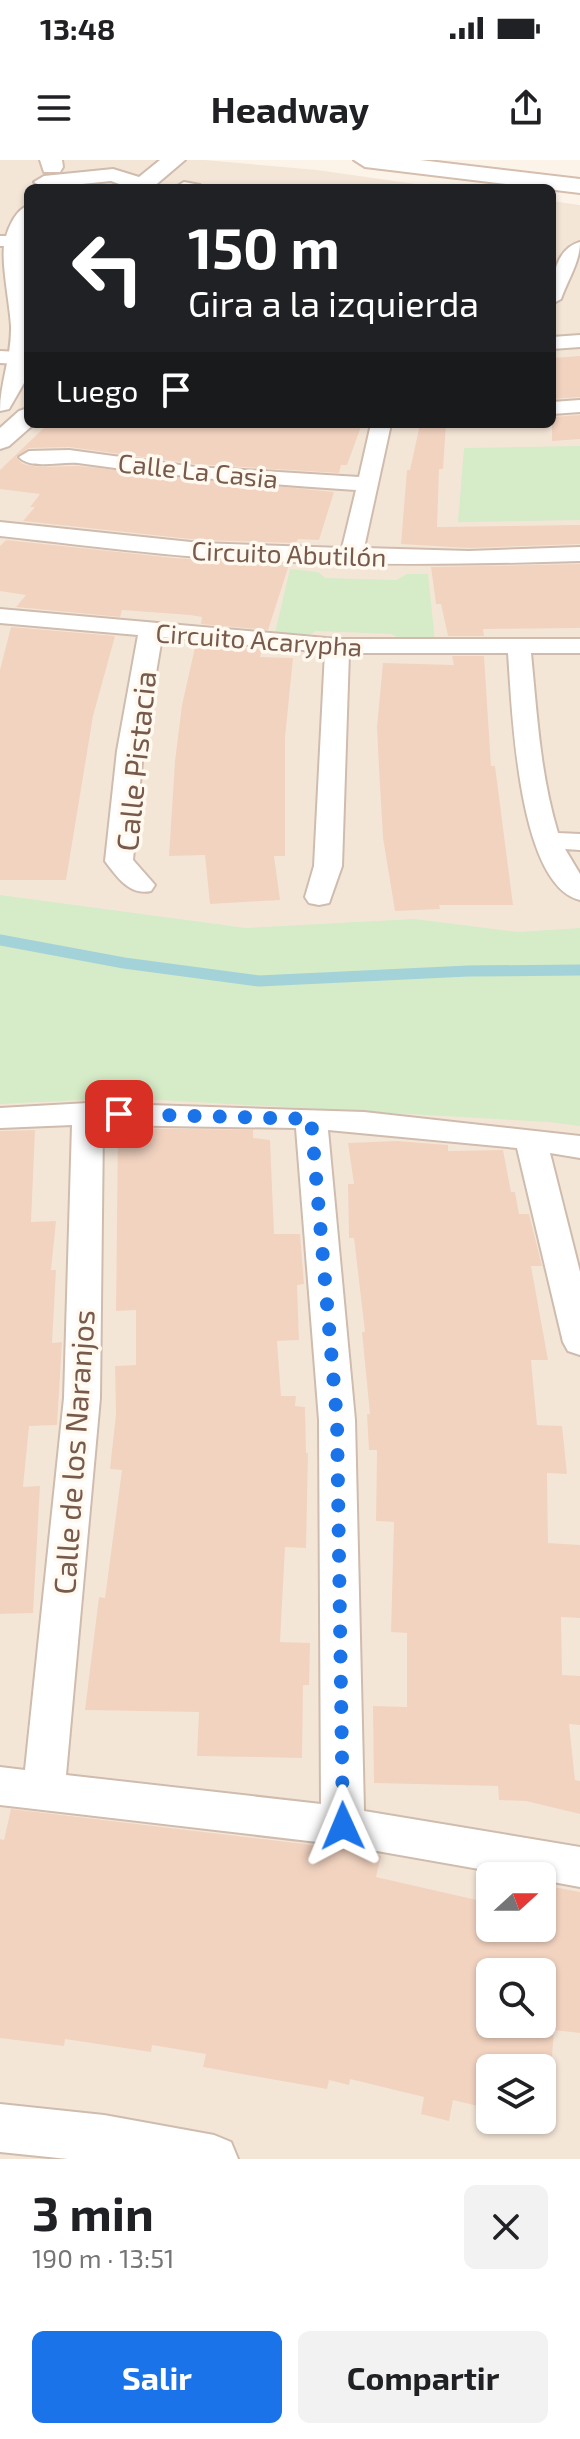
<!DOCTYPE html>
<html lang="es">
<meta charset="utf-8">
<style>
body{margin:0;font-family:"Exo 2",sans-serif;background:#f2f2f2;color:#202124;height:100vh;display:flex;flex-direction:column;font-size:30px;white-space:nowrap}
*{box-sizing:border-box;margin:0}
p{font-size:26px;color:#757577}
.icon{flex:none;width:44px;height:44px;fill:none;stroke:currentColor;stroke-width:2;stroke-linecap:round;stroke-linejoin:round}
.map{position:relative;height:1999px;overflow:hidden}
.panel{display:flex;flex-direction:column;background:#fff;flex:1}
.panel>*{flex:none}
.guide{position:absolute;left:24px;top:24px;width:532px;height:244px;border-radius:12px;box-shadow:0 2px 6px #0004;background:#202124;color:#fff;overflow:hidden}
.needle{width:52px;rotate:69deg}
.buttons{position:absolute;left:476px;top:1702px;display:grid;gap:16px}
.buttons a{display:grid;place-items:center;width:80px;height:80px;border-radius:12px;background:#fff;box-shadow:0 2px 6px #0004;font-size:40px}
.pin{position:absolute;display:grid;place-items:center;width:68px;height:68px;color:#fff;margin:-34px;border-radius:16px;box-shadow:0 4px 12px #0006}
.me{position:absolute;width:88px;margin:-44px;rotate:359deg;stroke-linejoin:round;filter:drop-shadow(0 0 6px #0008)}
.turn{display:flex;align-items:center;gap:28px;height:168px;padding:0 32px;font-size:36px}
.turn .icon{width:104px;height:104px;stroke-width:2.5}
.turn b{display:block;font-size:56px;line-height:68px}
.then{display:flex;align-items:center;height:76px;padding:0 32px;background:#0003;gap:16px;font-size:30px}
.round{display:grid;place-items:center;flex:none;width:84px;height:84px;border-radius:12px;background:#f2f2f2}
.summary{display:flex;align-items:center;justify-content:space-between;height:136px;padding:0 32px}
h1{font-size:48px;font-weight:700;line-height:60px}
.cta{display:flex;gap:16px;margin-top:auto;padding:16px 32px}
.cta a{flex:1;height:92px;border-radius:12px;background:#1a73e8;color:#fff;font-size:32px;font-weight:700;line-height:92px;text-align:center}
.cta a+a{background:#f2f2f2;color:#202124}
.status{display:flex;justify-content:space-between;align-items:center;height:56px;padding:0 40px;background:#fff;direction:ltr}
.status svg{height:22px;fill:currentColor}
header{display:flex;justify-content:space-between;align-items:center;height:104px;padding:0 32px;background:#fff;font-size:36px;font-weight:700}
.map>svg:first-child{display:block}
.residential{fill:#f4e6d7;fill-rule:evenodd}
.green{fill:#d6ebc7}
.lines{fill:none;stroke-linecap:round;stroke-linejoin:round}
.stream{stroke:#a3d2d9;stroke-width:11}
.building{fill:#f2d3c0;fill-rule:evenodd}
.minor-casing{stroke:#cfbcae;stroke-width:4}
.tertiary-casing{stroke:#cfbcae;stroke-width:4}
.secondary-casing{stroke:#d5beae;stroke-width:4}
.minor{fill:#fff;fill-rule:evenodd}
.tertiary{fill:#fff;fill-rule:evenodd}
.secondary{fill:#fff;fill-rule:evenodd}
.route{stroke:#1a73e8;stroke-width:14;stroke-dasharray:0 25.2}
.labels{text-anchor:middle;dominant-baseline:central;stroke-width:7;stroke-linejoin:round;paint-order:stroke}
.far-street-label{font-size:26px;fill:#785a4c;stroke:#fff9f0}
.street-label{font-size:30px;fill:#785a4c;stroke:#fff9f0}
</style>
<div class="status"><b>13:48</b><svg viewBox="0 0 49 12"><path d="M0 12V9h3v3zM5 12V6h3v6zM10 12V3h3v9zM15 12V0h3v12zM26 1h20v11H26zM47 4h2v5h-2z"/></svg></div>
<header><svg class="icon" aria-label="menu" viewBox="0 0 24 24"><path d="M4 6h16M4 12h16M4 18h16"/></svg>Headway<svg class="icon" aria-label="share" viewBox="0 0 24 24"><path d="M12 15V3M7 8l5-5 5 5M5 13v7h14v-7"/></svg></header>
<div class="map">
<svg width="580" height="1999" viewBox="0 0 580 1999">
<rect width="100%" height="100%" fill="#fdf4e9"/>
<g class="residential">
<path d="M0 0H205L317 10 444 28H28V264H552V41L580 45V780L251 769 0 738Z"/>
<path d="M125 931 580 963V1999H0V937ZM490 1716H542V1768H490ZM490 1812H542V1864H490ZM490 1908H542V1960H490Z"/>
</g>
<g class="green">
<path d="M580 286V360L458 362 464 288Z"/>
<path d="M290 409 318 412 325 418 396 420 407 414H428L435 481 403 480 391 474 316 471 302 479 274 477Z"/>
<path d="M0 735 246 768 414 759 518 772 580 768V966L550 962 123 938 0 944Z"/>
</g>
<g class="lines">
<path class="stream" d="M0 780 124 803 259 821 468 811 580 810"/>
</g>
<g class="building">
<path d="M580 196V237L552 239V198Z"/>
<path d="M580 255V279L552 281V257Z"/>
<path d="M48 264H362L347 305H341L339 313 195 304 69 287 29 288 16 297 23 304 38 307 78 306 334 332 319 380 298 379 296 383 200 380 23 361 35 347H30L40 334 0 329V310Z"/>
<path d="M420 264H446L443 309H439L437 367 580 365V384L469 388 401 384 407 310H410Z"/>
<path d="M6 380 174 398 289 405 268 470 201 464 202 457 190 455 122 450 120 457 16 447 26 435 0 431V386Z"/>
<path d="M580 404V468L483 469 484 476H448L441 444H436L431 407Z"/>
<path d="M11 467 115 476 93 556 66 720H0V510Z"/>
<path d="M196 483 262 489 260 497 293 498 285 578V696H274L280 740 210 744 205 695 169 696 175 601 182 545Z"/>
<path d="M452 496H484L491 606H495L513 745H439L440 749 395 751 383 678 379 608 377 567 383 503 454 505Z"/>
<path d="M118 968 253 970V978L270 980 274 1074H300L304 1124 297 1125 299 1180 277 1181 281 1236H296L295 1246 305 1247 306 1293H308L306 1388 285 1387 280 1482 310 1483 309 1525H303L302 1598 197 1596 199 1552 85 1550 99 1437 105 1438 122 1310 110 1309 116 1254 115 1206 136 1205V1150L116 1151Z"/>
<path d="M35 970 31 1062 56 1061 51 1110H56L52 1183 62 1182 57 1265 29 1266 23 1327 40 1326 33 1453 0 1454V971Z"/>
<path d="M397 981 448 985V991L503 990 511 1032H515L519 1054H529L542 1106H531L548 1200H531L537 1265 562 1266 567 1314 547 1313 548 1383 580 1385V1458L561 1457 562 1515 580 1516V1565L569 1564 575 1620 580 1621V1654L526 1641 499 1640 498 1626 374 1623 373 1546 407 1547V1473L391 1472 394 1362 376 1361 377 1290H369L367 1254H370L362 1172H365L354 1078H349L348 1024H354L348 983Z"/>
<path d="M11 1649 339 1688 381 1696 376 1717 490 1743V1768H542V1725L580 1732V1873L554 1870 548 1950 542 1949V1908H490V1949L453 1940 449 1961 421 1954 424 1937 350 1919 349 1925 329 1920 327 1929 203 1907 206 1894 152 1885 151 1892 65 1879 64 1886 0 1878V1679L4 1680ZM490 1812H542V1864H490Z"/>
</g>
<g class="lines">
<g class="minor-casing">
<g id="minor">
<path d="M184 22 200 25 202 28 176 27Z"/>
<rect x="0" y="76" width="28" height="10"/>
<path d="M580 82C580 102 568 119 561 139L552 144C552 122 553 90 580 82Z"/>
<path d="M580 175V187L552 189V177Z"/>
<path d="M0 191 18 192 28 198 18 204 0 203Z"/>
<path d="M580 240V252L552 254V242Z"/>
<path d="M371 264H391L364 388 469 391 580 387V401C453 405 325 406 199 397 133 392 66 383 0 376V362L200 383 342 388 356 330C262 324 171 316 78 303 62 301 30 310 19 297L29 291 69 290 195 307 359 317Z"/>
<path d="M0 449 337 479H580V493H531C537 554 540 614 558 673L580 674V690L565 689 580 714V740C517 725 512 546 508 493H349L342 706 329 743 319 745 309 743 305 737 314 706 325 492 162 477 143 591 133 700 155 725 151 731C130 736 117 717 105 701L117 591 138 475 0 463Z"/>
<path d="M88 943 364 952 580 976V998L550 993 580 1112V1195L568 1191 563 1182 517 988 328 970 355 1260 364 1651 580 1687V1727L542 1720V1716H519L343 1685 0 1645V1607L25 1610 64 1238 72 965 0 968V948ZM103 965 296 968 319 1260 321 1644 66 1615 100 1238Z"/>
<path d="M0 1944 104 1955 214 1975 231 1982 238 1999H68L0 1992Z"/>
</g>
</g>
<g class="tertiary-casing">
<g id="tertiary">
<path d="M160 0H185L152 28H130L111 21 44 28 34 22 44 16 113 9 139 17Z"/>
<path d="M28 46V216L9 249 0 251C0 222 12 196 11 166 10 144 0 99 5 80 8 68 16 49 28 46Z"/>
<path d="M28 248V264H34L9 286 0 289V268L19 251Z"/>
</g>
</g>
<g class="secondary-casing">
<g id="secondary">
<path d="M40 0H62L63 7 60 12H44Z"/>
<path d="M354 0H420L580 19V33L365 7Z"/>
</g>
</g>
<use href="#minor" class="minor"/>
<use href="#tertiary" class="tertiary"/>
<use href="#secondary" class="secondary"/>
</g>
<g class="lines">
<path class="route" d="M119 954 311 959 337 1260 343 1666"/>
</g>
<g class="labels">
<g class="far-street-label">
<text transform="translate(198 310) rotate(6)">Calle La Casia</text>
<text transform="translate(289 393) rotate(2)">Circuito Abutilón</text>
<text transform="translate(259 479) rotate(4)">Circuito Acarypha</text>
</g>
<g class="street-label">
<text transform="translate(135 601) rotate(-84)">Calle Pistacia</text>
<text transform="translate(73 1292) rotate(-86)">Calle de los Naranjos</text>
</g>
</g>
</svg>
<div class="buttons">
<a><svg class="needle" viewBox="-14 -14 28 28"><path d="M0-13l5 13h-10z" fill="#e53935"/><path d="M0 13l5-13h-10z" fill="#757577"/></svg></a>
<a><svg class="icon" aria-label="search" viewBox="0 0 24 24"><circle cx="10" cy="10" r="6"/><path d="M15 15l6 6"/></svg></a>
<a><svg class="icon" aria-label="layers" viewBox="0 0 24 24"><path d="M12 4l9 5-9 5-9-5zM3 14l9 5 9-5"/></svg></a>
</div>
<div class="pin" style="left:119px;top:954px;background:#d93025"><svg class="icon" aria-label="arrive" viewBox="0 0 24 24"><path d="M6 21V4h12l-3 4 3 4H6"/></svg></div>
<svg class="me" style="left:343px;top:1666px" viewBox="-20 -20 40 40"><path d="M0-17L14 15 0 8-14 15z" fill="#1a73e8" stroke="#fff" stroke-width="4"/></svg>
<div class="guide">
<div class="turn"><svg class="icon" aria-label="left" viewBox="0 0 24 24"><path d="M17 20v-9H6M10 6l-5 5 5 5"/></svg><div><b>150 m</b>Gira a la izquierda</div></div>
<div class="then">Luego<svg class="icon" aria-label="arrive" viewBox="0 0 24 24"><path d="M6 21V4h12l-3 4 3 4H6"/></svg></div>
</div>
</div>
<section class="panel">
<div class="summary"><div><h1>3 min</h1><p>190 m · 13:51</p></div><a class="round"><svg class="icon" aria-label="close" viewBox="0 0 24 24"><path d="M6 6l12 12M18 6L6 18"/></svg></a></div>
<div class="cta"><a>Salir</a><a>Compartir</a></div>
</section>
